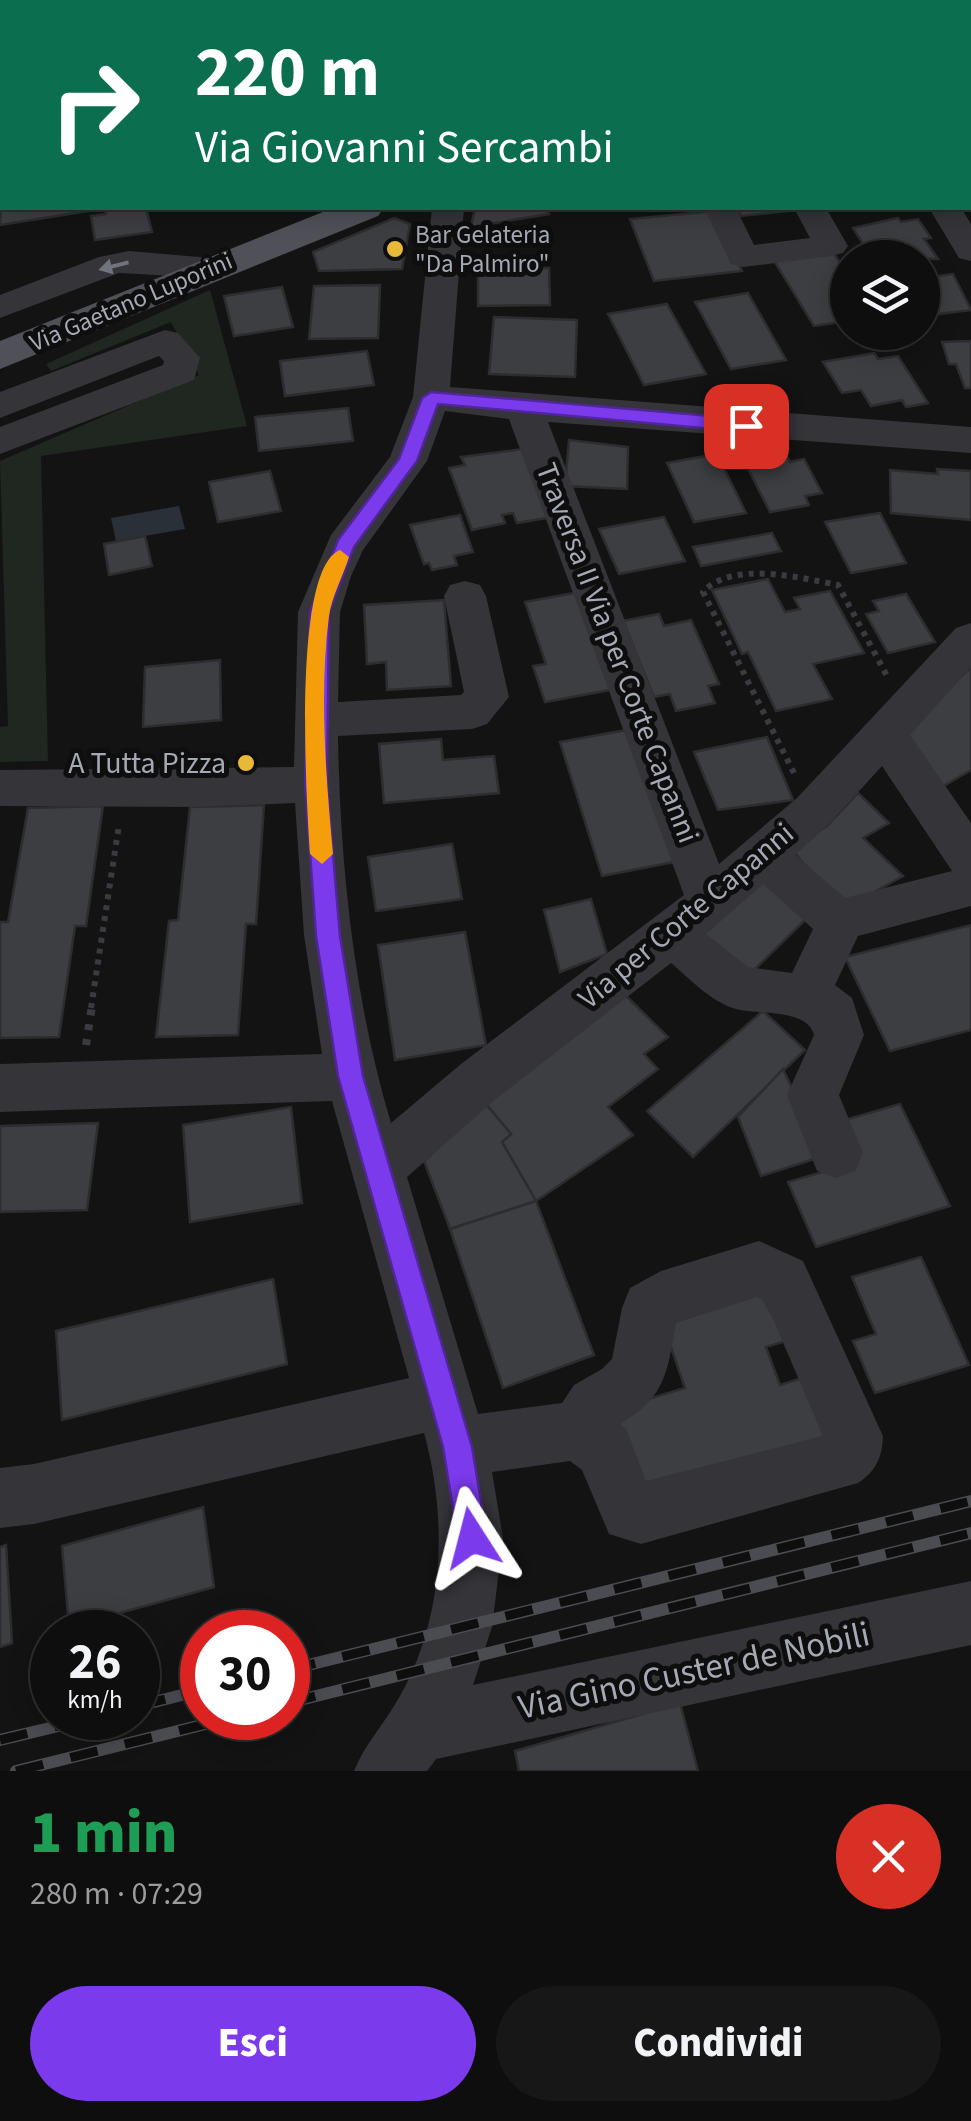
<!DOCTYPE html>
<html lang="it">
<meta charset="utf-8">
<style>
body{margin:0;font-family:"Source Sans 3",sans-serif;background:#171718;color:#f1f3f6;height:100vh;display:flex;flex-direction:column;font-size:38px;white-space:nowrap}
*{box-sizing:border-box;margin:0}
p{font-size:32px;color:#9b9c9e}
.icon{flex:none;width:55px;height:55px;fill:none;stroke:currentColor;stroke-width:2;stroke-linecap:round;stroke-linejoin:round}
.map{position:relative;height:1771px;overflow:hidden}
.sheet{display:flex;flex-direction:column;background:#0e0e0f;flex:1}
.sheet>*{flex:none}
.banner{position:absolute;left:0px;top:0px;width:972px;height:210px;box-shadow:0 5px 25px #0003,0 0 0 2px #2e2e2f;background:#0b6e4f;color:#fff;overflow:hidden}
.controls{position:absolute;left:830px;top:240px;display:grid;gap:20px}
.controls a{display:grid;place-items:center;width:110px;height:110px;border-radius:50%;background:#0e0e0f;box-shadow:0 5px 25px #0003,0 0 0 2px #2e2e2f;font-size:50px}
.speed{position:absolute;left:30px;top:1610px;display:flex;gap:20px;font-size:50px;font-weight:700;text-align:center}
.speed>*{display:grid;place-content:center;width:130px;height:130px;border-radius:50%;background:#0e0e0f;box-shadow:0 5px 25px #0003,0 0 0 2px #2e2e2f;line-height:1}
.speed small{font-size:25px;font-weight:400}
.speed .limit{border:15px solid #d22;background:#fff;color:#111}
.pin{position:absolute;display:grid;place-items:center;width:85px;height:85px;color:#fff;margin:-42px;border-radius:20px;box-shadow:0 5px 15px #0006}
.me{position:absolute;width:110px;margin:-55px;rotate:351deg;stroke-linejoin:round;filter:drop-shadow(0 0 8px #0008)}
.turn{display:flex;align-items:center;gap:35px;height:210px;padding:0 30px;font-size:45px}
.turn .icon{width:130px;height:130px;stroke-width:2.5}
.turn b{display:block;font-size:70px;line-height:85px}
.round{display:grid;place-items:center;flex:none;width:105px;height:105px;border-radius:52px;background:#171718}
.summary{display:flex;align-items:center;justify-content:space-between;height:170px;padding:0 30px}
h1{font-size:60px;font-weight:800;line-height:75px;color:#1e9e55}
.button{display:flex;gap:20px;margin-top:auto;padding:20px 30px}
.button a{flex:1;height:115px;border-radius:60px;background:#7c3aed;color:#fff;font-size:40px;font-weight:800;line-height:115px;text-align:center}
.button a+a{background:#171718;color:#f1f3f6}
.map>svg:first-child{display:block}
.green{fill:#1f2720}
.water{fill:#2a3037}
.building{fill:#3d3e41;stroke:#2d2d30;stroke-width:2.5}
.lines{fill:none;stroke-linecap:round;stroke-linejoin:round}
.path-far1{stroke:#3a3b40;stroke-width:6;stroke-dasharray:5 6;stroke-linecap:butt}
.path{stroke:#3a3b40;stroke-width:8;stroke-dasharray:6 9;stroke-linecap:butt}
.minor{fill:#343439;fill-rule:evenodd}
.major{fill:#505158;fill-rule:evenodd}
.rail-casing{stroke:#4b4c52;stroke-width:12}
.rail{stroke:#0e0e0f;stroke-width:9;stroke-dasharray:28;stroke-linecap:butt}
.oneway{fill:#72747d}
.route{fill:#7c3aed;stroke:#51269a;stroke-width:2.5}
.slow{fill:#f59e0b}
.poi-dot{fill:#e8b937;stroke:#0e0e0f;stroke-width:4}
.labels{text-anchor:middle;dominant-baseline:central;stroke-width:10;stroke-linejoin:round;paint-order:stroke}
.far-poi-label{font-size:25px;fill:#a5a9b4;stroke:#0e0e0f;text-anchor:start}
.far-street-label{font-size:25px;fill:#a5a9b4;stroke:#0e0e0f}
.street-label{font-size:30px;fill:#a5a9b4;stroke:#0e0e0f}
.poi-label{font-size:30px;fill:#a5a9b4;stroke:#0e0e0f;text-anchor:end}
.near-street-label{font-size:35px;fill:#a5a9b4;stroke:#0e0e0f}
</style>
<div class="map">
<svg width="971" height="1771" viewBox="0 0 971 1771">
<rect width="100%" height="100%" fill="#131314"/>
<path class="green" d="M210 290 247 426 41 456 48 761 0 762V727L8 726 0 461 199 375 171 322 51 371 46 364Z"/>
<path class="water" d="M179 506 185 529 116 541 111 518Z"/>
<g class="building">
<path d="M2 195V208L95 210 0 225Z"/>
<path d="M105 208H146L152 232 95 240 91 216 106 214Z"/>
<path d="M475 208H545L549 214 471 227Z"/>
<path d="M737 208H788L789 211 741 216Z"/>
<path d="M715 211 742 271 654 281 630 219Z"/>
<path d="M394 218 410 224 402 269 319 271 313 252Z"/>
<path d="M898 218 901 222 918 219 931 238 924 239 938 259 872 258 853 228Z"/>
<path d="M831 249 848 275V321L814 326 773 259Z"/>
<path d="M488 268H549L550 305 478 306V273L488 274Z"/>
<path d="M953 274 971 310 922 316V278Z"/>
<path d="M380 285 378 338 309 339 314 286Z"/>
<path d="M282 287 293 327 234 336 224 296Z"/>
<path d="M748 293 786 360 731 369 695 302Z"/>
<path d="M667 304 706 374 644 385 608 314Z"/>
<path d="M494 317 577 320 575 377 489 374Z"/>
<path d="M971 341V388H965L956 364H949L942 342Z"/>
<path d="M367 351 374 385 285 396 280 361Z"/>
<path d="M874 353 878 359 898 356 928 403 906 407 902 400 871 406 861 390 842 393 823 362Z"/>
<path d="M348 408 353 441 259 451 255 417Z"/>
<path d="M569 440 628 447 627 489 565 486Z"/>
<path d="M531 448 558 516 517 523 513 513 502 515 505 523 472 530 449 468 465 465 461 457Z"/>
<path d="M785 452 790 462 804 459 822 493 805 496 809 505 770 512 743 459Z"/>
<path d="M717 454 746 513 694 522 667 463Z"/>
<path d="M937 469 971 471V520L891 513 890 470 938 474Z"/>
<path d="M270 471 281 511 218 522 209 482Z"/>
<path d="M880 513 906 563 851 573 825 522Z"/>
<path d="M460 515 473 552 454 556 457 565 432 570 429 563 424 564 410 525Z"/>
<path d="M664 517 685 561 619 574 599 529Z"/>
<path d="M772 533 781 551 701 566 693 547Z"/>
<path d="M145 536 152 566 109 575 104 544Z"/>
<path d="M768 579 785 612 800 609 794 598 830 591 864 653 813 664 832 699 776 711 748 652 742 654 712 590Z"/>
<path d="M580 592 615 689 545 702 533 666 546 664 525 602Z"/>
<path d="M906 594 935 642 888 653 866 614 879 611 873 601Z"/>
<path d="M444 600 451 686 387 690 386 662 367 664 364 605Z"/>
<path d="M659 614 664 626 691 620 719 684 708 686 715 703 676 711 670 694 654 697 623 621Z"/>
<path d="M220 660 221 720 143 727 145 667Z"/>
<path d="M971 667V770L938 789 898 737Z"/>
<path d="M632 729 679 861 602 876 560 742Z"/>
<path d="M767 737 793 800 718 810 694 752Z"/>
<path d="M441 739 443 760 494 756 499 793 384 803 379 744Z"/>
<path d="M858 793 889 823 863 838 903 876 844 909 791 849 827 826Z"/>
<path d="M264 805 256 924H246L238 1035 156 1037 169 921 178 920 190 807Z"/>
<path d="M103 806 86 926H75L59 1037 0 1038V922H8L28 808Z"/>
<path d="M452 844 462 899 376 911 368 857Z"/>
<path d="M756 870 812 913 749 975 692 930Z"/>
<path d="M591 899 607 954 560 972 544 910Z"/>
<path d="M971 925V1030L890 1051 845 957Z"/>
<path d="M465 932 486 1045 395 1060 378 945Z"/>
<path d="M619 989 668 1037 644 1054 658 1069 608 1107 633 1135 536 1201 502 1142 511 1134 485 1103Z"/>
<path d="M763 1011 805 1050 693 1157 647 1111Z"/>
<path d="M783 1069 824 1156 761 1176 738 1117Z"/>
<path d="M485 1103 511 1134 502 1142 536 1201 450 1229 424 1161Z"/>
<path d="M900 1104 950 1206 816 1247 788 1182 856 1162 838 1122Z"/>
<path d="M291 1107 302 1203 190 1222 183 1125Z"/>
<path d="M98 1123 87 1210 0 1212V1126Z"/>
<path d="M536 1201 594 1355 503 1388 450 1229Z"/>
<path d="M921 1257 969 1365 875 1393 853 1341 876 1334 852 1277Z"/>
<path d="M273 1279 287 1364 62 1420 56 1331Z"/>
<path d="M774 1282 796 1338 766 1347 780 1385 818 1373 844 1440 637 1503 608 1411 685 1388 660 1315Z"/>
<path d="M203 1507 214 1587 69 1627 62 1546Z"/>
<path d="M6 1545 12 1643 0 1647V1547Z"/>
<path d="M680 1703 698 1771H519L515 1751Z"/>
</g>
<g class="lines">
<g class="path-far1">
<path d="M794 773 703 592C732 560 801 578 838 585L887 676"/>
<path d="M91 1008 119 825"/>
</g>
<path class="path" d="M86 1045 92 1006"/>
<g class="minor">
<path d="M323 0H351L352 2H324Z"/>
<rect x="970" y="16" width="1" height="18"/>
<rect x="970" y="129" width="1" height="18"/>
<path d="M432 208H464L450 387 971 427V453L548 422 719 864 797 798 956 628 971 623V667L910 735 971 823V906L858 936 835 985 852 998 864 1035 839 1095 863 1153 855 1171 836 1178 817 1171 787 1095 814 1035C807 1008 758 1015 736 1009 711 1002 690 979 671 963L497 1098 407 1177 478 1414 562 1403 574 1385 602 1369 612 1359 622 1308 630 1288 661 1271 759 1241 803 1261 883 1436C882 1458 876 1471 858 1483L641 1544 609 1534 582 1470 570 1461 492 1472 503 1538 492 1627 473 1685 971 1581V1645L436 1759 427 1771H354C364 1746 380 1729 394 1706 444 1626 449 1523 424 1433L34 1524 0 1528V1468L34 1464 409 1378 332 1101 0 1112V1064L322 1054 304 935 295 803 196 807 0 806V770L294 767 298 612 331 535 390 457 413 397ZM445 411 509 419 684 895 461 1064 391 1123C354 1000 340 865 338 736L472 729 487 724 509 697 486 596 480 585 465 581 450 585 444 596 464 692 461 695 338 702 340 612 351 576 363 550 427 461ZM882 766 952 871 845 898 795 855 829 824ZM763 884 813 929 792 973 748 967 706 934ZM757 1297 763 1301 773 1319 823 1436 646 1481 626 1429 620 1424C666 1397 667 1373 676 1323Z"/>
<path d="M704 208H736L754 245 810 238 794 208H826L848 246 843 253 831 256 743 267 731 264Z"/>
<path d="M929 208H961L971 224V261L959 258Z"/>
<path d="M129 251 211 258 223 261 228 268 223 275 211 278 119 273 0 318V295L99 257Z"/>
<path d="M165 330 178 333 200 358 194 380 0 454V427L163 365 164 361 159 356 0 418V392Z"/>
</g>
<path class="major" d="M333 208H384L378 216 0 369V341Z"/>
<g class="rail-casing">
<g id="rail">
<path d="M288 1670 971 1501"/>
<path d="M288 1703 971 1533"/>
<path d="M138 1706 202 1690"/>
<path d="M0 1740 92 1718"/>
<path d="M16 1771 230 1718"/>
</g>
</g>
<use href="#rail" class="rail"/>
</g>
<defs><path id="oneway-solid" d="M-6-.8H1V-3.2L6.5 0L1 3.2V.8H-6Z" transform="scale(2.5)"/></defs>
<use class="oneway" href="#oneway-solid" transform="translate(114 266) rotate(166)"/>
<path class="route" d="M431 392 746 419 755 426 746 432 438 404 417 461 354 547 329 612 327 784 340 936 363 1076 472 1447 487 1538 483 1548 472 1552 462 1548 458 1538 443 1447 338 1076 316 936 305 784 310 612 338 540 399 459 422 398Z"/>
<path class="slow" d="M340 550 349 557C343 576 332 596 329 616 319 693 326 777 333 854L322 864 310 854C307 806 291 569 340 550Z"/>
<g class="poi-dot">
<circle cx="395" cy="249" r="10"/>
<circle cx="246" cy="763" r="10"/>
</g>
<g class="labels">
<g class="far-poi-label">
<text x="415" y="235">Bar Gelateria<tspan x="415" dy="29">"Da Palmiro"</tspan></text>
</g>
<g class="far-street-label">
<text transform="translate(131 302) rotate(-23)">Via Gaetano Luporini</text>
</g>
<g class="street-label">
<text transform="translate(617 653) rotate(69)">Traversa II Via per Corte Capanni</text>
<text transform="translate(686 916) rotate(-40)">Via per Corte Capanni</text>
</g>
<g class="poi-label">
<text x="226" y="763">A Tutta Pizza</text>
</g>
<g class="near-street-label">
<text transform="translate(694 1671) rotate(-12)">Via Gino Custer de Nobili</text>
</g>
</g>
</svg>
<div class="controls">
<a><svg class="icon" aria-label="layers" viewBox="0 0 24 24"><path d="M12 4l9 5-9 5-9-5zM3 14l9 5 9-5"/></svg></a>
</div>
<div class="speed"><div>26<small>km/h</small></div><div class="limit">30</div></div>
<div class="pin" style="left:746px;top:426px;background:#d93025"><svg class="icon" aria-label="arrive" viewBox="0 0 24 24"><path d="M6 21V4h12l-3 4 3 4H6"/></svg></div>
<svg class="me" style="left:472px;top:1538px" viewBox="-20 -20 40 40"><path d="M0-17L14 15 0 8-14 15z" fill="#7c3aed" stroke="#fff" stroke-width="4"/></svg>
<div class="banner">
<div class="turn"><svg class="icon" aria-label="right" viewBox="0 0 24 24"><path d="M7 20v-9h11M14 6l5 5-5 5"/></svg><div><b>220 m</b>Via Giovanni Sercambi</div></div>
</div>
</div>
<section class="sheet">
<div class="summary"><div><h1>1 min</h1><p>280 m · 07:29</p></div><a class="round" style="background:#d93025;color:#fff"><svg class="icon" aria-label="close" viewBox="0 0 24 24"><path d="M6 6l12 12M18 6L6 18"/></svg></a></div>
<div class="button"><a>Esci</a><a>Condividi</a></div>
</section>
